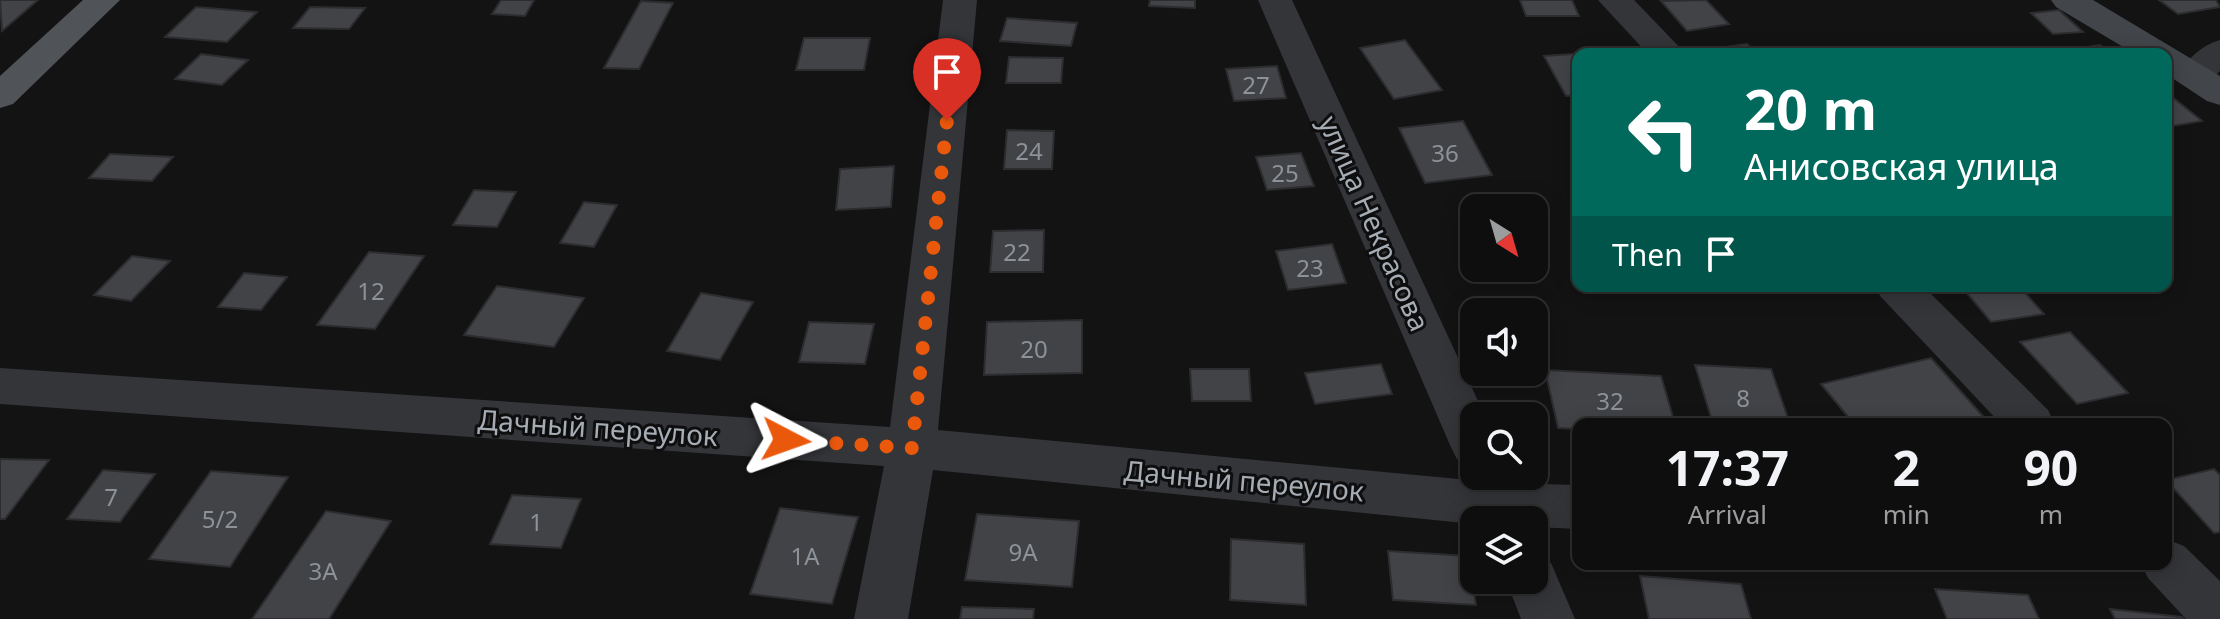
<!DOCTYPE html>
<meta charset="utf-8">
<style>
body{margin:0;font-family:"Noto Sans",sans-serif;background:#1c1c1d;color:#f1f3f6;height:100vh;display:flex;flex-direction:column;font-size:30px;white-space:nowrap}
*{box-sizing:border-box;margin:0}
p{font-size:26px;color:#9b9c9e}
.icon{flex:none;width:44px;height:44px;fill:none;stroke:currentColor;stroke-width:2;stroke-linecap:round;stroke-linejoin:round}
.map{position:relative;flex:1;overflow:hidden}
.panel{position:absolute;left:1572px;top:418px;width:600px;height:152px;display:flex;flex-direction:column;background:#0e0e0f;border-radius:16px;box-shadow:0 4px 20px #0003,0 0 0 2px #2e2e2f}
.panel>*{flex:none}
.top-card{position:absolute;left:1572px;top:48px;width:600px;height:244px;border-radius:16px;box-shadow:0 4px 20px #0003,0 0 0 2px #2e2e2f;background:#00695c;color:#fff;overflow:hidden}
.needle{width:52px;rotate:143deg}
.buttons{position:absolute;left:1460px;top:194px;display:grid;gap:16px}
.buttons a{display:grid;place-items:center;width:88px;height:88px;border-radius:16px;background:#0e0e0f;box-shadow:0 4px 20px #0003,0 0 0 2px #2e2e2f;font-size:40px}
.pin{position:absolute;display:grid;place-items:center;width:68px;height:68px;color:#fff;margin:-82px -34px;border-radius:50% 50% 50% 0;rotate:-45deg;box-shadow:0 0 8px #0007}
.pin .icon{rotate:45deg}
.me{position:absolute;width:88px;margin:-44px;rotate:94deg;stroke-linejoin:round;filter:drop-shadow(0 0 6px #0008)}
.turn{display:flex;align-items:center;gap:28px;height:168px;padding:0 40px;font-size:36px}
.turn .icon{width:104px;height:104px;stroke-width:2.5}
.turn b{display:block;font-size:56px;line-height:68px}
.then{display:flex;align-items:center;height:76px;padding:0 40px;background:#0003;gap:16px;font-size:30px}
.eta{display:flex;justify-content:space-evenly;align-items:center;height:136px;text-align:center}
.eta b{font-size:48px;font-weight:700;line-height:56px}
.map>svg:first-child{display:block}
.building{fill:#424347;stroke:#2d2d30;stroke-width:2}
.lines{fill:none;stroke-linecap:round;stroke-linejoin:round}
.street{fill:#343539;fill-rule:evenodd}
.secondary{fill:#424549;fill-rule:evenodd}
.primary{fill:#505358;fill-rule:evenodd}
.route{stroke:#ea580c;stroke-width:14;stroke-dasharray:0 25.2}
.labels{text-anchor:middle;dominant-baseline:central;stroke-width:6;stroke-linejoin:round;paint-order:stroke}
.number-label{font-size:24px;fill:#8c9298}
.street-label{font-size:28px;fill:#a5acb3;stroke:#0e0e0f}
</style>
<div class="map">
<svg width="2220" height="619" viewBox="0 0 2220 619">
<rect width="100%" height="100%" fill="#131314"/>
<g class="building">
<path d="M0 0H38L2 31Z"/>
<path d="M501 0H534L525 16 492 14Z"/>
<path d="M1150 0H1195V8L1149 6Z"/>
<path d="M1520 0H1572L1579 16H1526Z"/>
<path d="M1706 0 1729 24 1687 31 1661 1Z"/>
<path d="M2159 0H2216L2220 7 2178 14Z"/>
<path d="M641 1 673 3 639 69 604 68Z"/>
<path d="M196 7 257 12 227 42 165 37Z"/>
<path d="M310 7 365 8 349 29 293 28Z"/>
<path d="M2059 10 2083 32 2053 34 2031 13Z"/>
<path d="M1007 18 1077 23 1071 46 1000 41Z"/>
<path d="M804 38H870L864 70H796Z"/>
<path d="M1405 40 1442 90 1394 99 1360 48Z"/>
<path d="M1747 44 1756 54H1715L1711 49Z"/>
<path d="M2100 45 2111 54H2067L2064 51Z"/>
<path d="M1615 51 1618 54H1578V95L1566 96 1544 56Z"/>
<path d="M201 54 248 60 222 85 175 79Z"/>
<path d="M1009 57 1063 58 1061 83H1006Z"/>
<path d="M1277 66 1286 98 1234 101 1226 69Z"/>
<path d="M2166 92 2202 121 2166 127Z"/>
<path d="M1463 121 1492 175 1425 183 1399 128Z"/>
<path d="M1007 130 1054 131 1052 169H1004Z"/>
<path d="M1301 153 1314 186 1267 190 1256 157Z"/>
<path d="M110 154 173 157 152 181 89 178Z"/>
<path d="M894 166 891 207 836 210 840 169Z"/>
<path d="M474 190 516 192 497 227 453 225Z"/>
<path d="M584 202 617 205 594 247 560 243Z"/>
<path d="M1044 230 1043 272H990L993 231Z"/>
<path d="M1332 244 1346 283 1288 290 1276 251Z"/>
<path d="M369 252 424 256 375 329 317 325Z"/>
<path d="M132 256 170 261 131 301 94 295Z"/>
<path d="M1534 259 1539 269 1479 276 1476 268H1534Z"/>
<path d="M244 273 287 277 261 310 218 307Z"/>
<path d="M497 286 584 298 554 347 464 335Z"/>
<path d="M1961 286H2019L2044 314 1991 322Z"/>
<path d="M701 293 753 302 720 360 667 351Z"/>
<path d="M1082 320V373L984 375 987 322Z"/>
<path d="M809 322 874 324 865 364 799 362Z"/>
<path d="M2070 332 2128 393 2077 404 2020 342Z"/>
<path d="M1931 358 1990 424H1854L1821 384Z"/>
<path d="M1381 364 1392 394 1315 404 1305 373Z"/>
<path d="M1695 365 1771 369 1790 424H1713Z"/>
<path d="M1190 369H1249L1251 401H1192Z"/>
<path d="M1545 370 1661 376 1675 424H1578V429L1558 428Z"/>
<path d="M0 459 49 460 5 519H0Z"/>
<path d="M2214 469 2220 475V532L2214 533 2166 480Z"/>
<path d="M103 470 155 474 120 522 67 519Z"/>
<path d="M211 471 288 477 230 567 149 559Z"/>
<path d="M512 495 581 499 561 548 490 544Z"/>
<path d="M780 508 858 517 832 604 750 594Z"/>
<path d="M326 511 391 521 329 619H252Z"/>
<path d="M977 514 1079 521 1072 587 965 580Z"/>
<path d="M1231 539 1304 544 1306 605 1230 600Z"/>
<path d="M1388 551 1468 556 1476 605 1393 600Z"/>
<path d="M1640 576 1741 584 1751 619H1649Z"/>
<path d="M1935 589 2028 595 2039 619H1947Z"/>
<path d="M962 607 1034 609 1033 619H960Z"/>
<path d="M2110 609 2182 617 2184 619H2115Z"/>
</g>
<g class="lines">
<g class="street">
<path d="M943 0H977L938 430 1501 483 1578 485V529L1534 527V520H1474V524L933 470 908 619H854L884 466 0 404V368L890 427Z"/>
<path d="M1258 0H1292L1485 416H1474V465L1457 459 1450 445Z"/>
<path d="M1598 0H1634L1686 54H1648Z"/>
<path d="M2220 40V71C2207 84 2200 88 2182 83L2177 75C2187 59 2202 45 2220 40Z"/>
<path d="M1874 286H1923L2048 410 2055 424H2001L1881 297Z"/>
<path d="M2166 539 2184 546 2220 581V619H2186L2148 578 2141 564H2166Z"/>
<path d="M1534 557 1551 563 1575 619H1521L1506 580H1534Z"/>
</g>
<path class="secondary" d="M2051 0H2093L2220 76V105L2207 101 2166 74V54H2135L2056 7Z"/>
<path class="primary" d="M83 0H120L13 104 0 108V76Z"/>
</g>
<g class="lines">
<path class="route" d="M786 440 912 448 947 120"/>
</g>
<g class="labels">
<g class="number-label">
<text x="1256" y="84">27</text>
<text x="1029" y="150">24</text>
<text x="1445" y="152">36</text>
<text x="1285" y="172">25</text>
<text x="1017" y="251">22</text>
<text x="1310" y="267">23</text>
<text x="371" y="290">12</text>
<text x="1034" y="348">20</text>
<text x="1743" y="397">8</text>
<text x="1610" y="400">32</text>
<text x="111" y="496">7</text>
<text x="220" y="518">5/2</text>
<text x="536" y="521">1</text>
<text x="1023" y="551">9А</text>
<text x="805" y="555">1А</text>
<text x="323" y="570">3А</text>
</g>
<g class="street-label">
<text transform="translate(1375 223) rotate(66)">улица Некрасова</text>
<text transform="translate(598 427) rotate(4)">Дачный переулок</text>
<text transform="translate(1244 480) rotate(5)">Дачный переулок</text>
</g>
</g>
</svg>
<div class="buttons">
<a><svg class="needle" viewBox="-14 -14 28 28"><path d="M0-13l5 13h-10z" fill="#e53935"/><path d="M0 13l5-13h-10z" fill="#9b9c9e"/></svg></a>
<a><svg class="icon" aria-label="sound" viewBox="0 0 24 24"><path d="M4 9h4l5-4v14l-5-4H4zM17 9q2 3 0 6"/></svg></a>
<a><svg class="icon" aria-label="search" viewBox="0 0 24 24"><circle cx="10" cy="10" r="6"/><path d="M15 15l6 6"/></svg></a>
<a><svg class="icon" aria-label="layers" viewBox="0 0 24 24"><path d="M12 4l9 5-9 5-9-5zM3 14l9 5 9-5"/></svg></a>
</div>
<div class="pin" style="left:947px;top:120px;background:#d93025"><svg class="icon" aria-label="arrive" viewBox="0 0 24 24"><path d="M6 21V4h12l-3 4 3 4H6"/></svg></div>
<svg class="me" style="left:786px;top:440px" viewBox="-20 -20 40 40"><path d="M0-17L14 15 0 8-14 15z" fill="#ea580c" stroke="#fff" stroke-width="4"/></svg>
<div class="top-card">
<div class="turn"><svg class="icon" aria-label="left" viewBox="0 0 24 24"><path d="M17 20v-9H6M10 6l-5 5 5 5"/></svg><div><b>20 m</b>Анисовская улица</div></div>
<div class="then">Then<svg class="icon" aria-label="arrive" viewBox="0 0 24 24"><path d="M6 21V4h12l-3 4 3 4H6"/></svg></div>
</div>
<section class="panel">
<div class="eta">
<div><b>17:37</b><p>Arrival</p></div>
<div><b>2</b><p>min</p></div>
<div><b>90</b><p>m</p></div>
</div>
</section>
</div>
